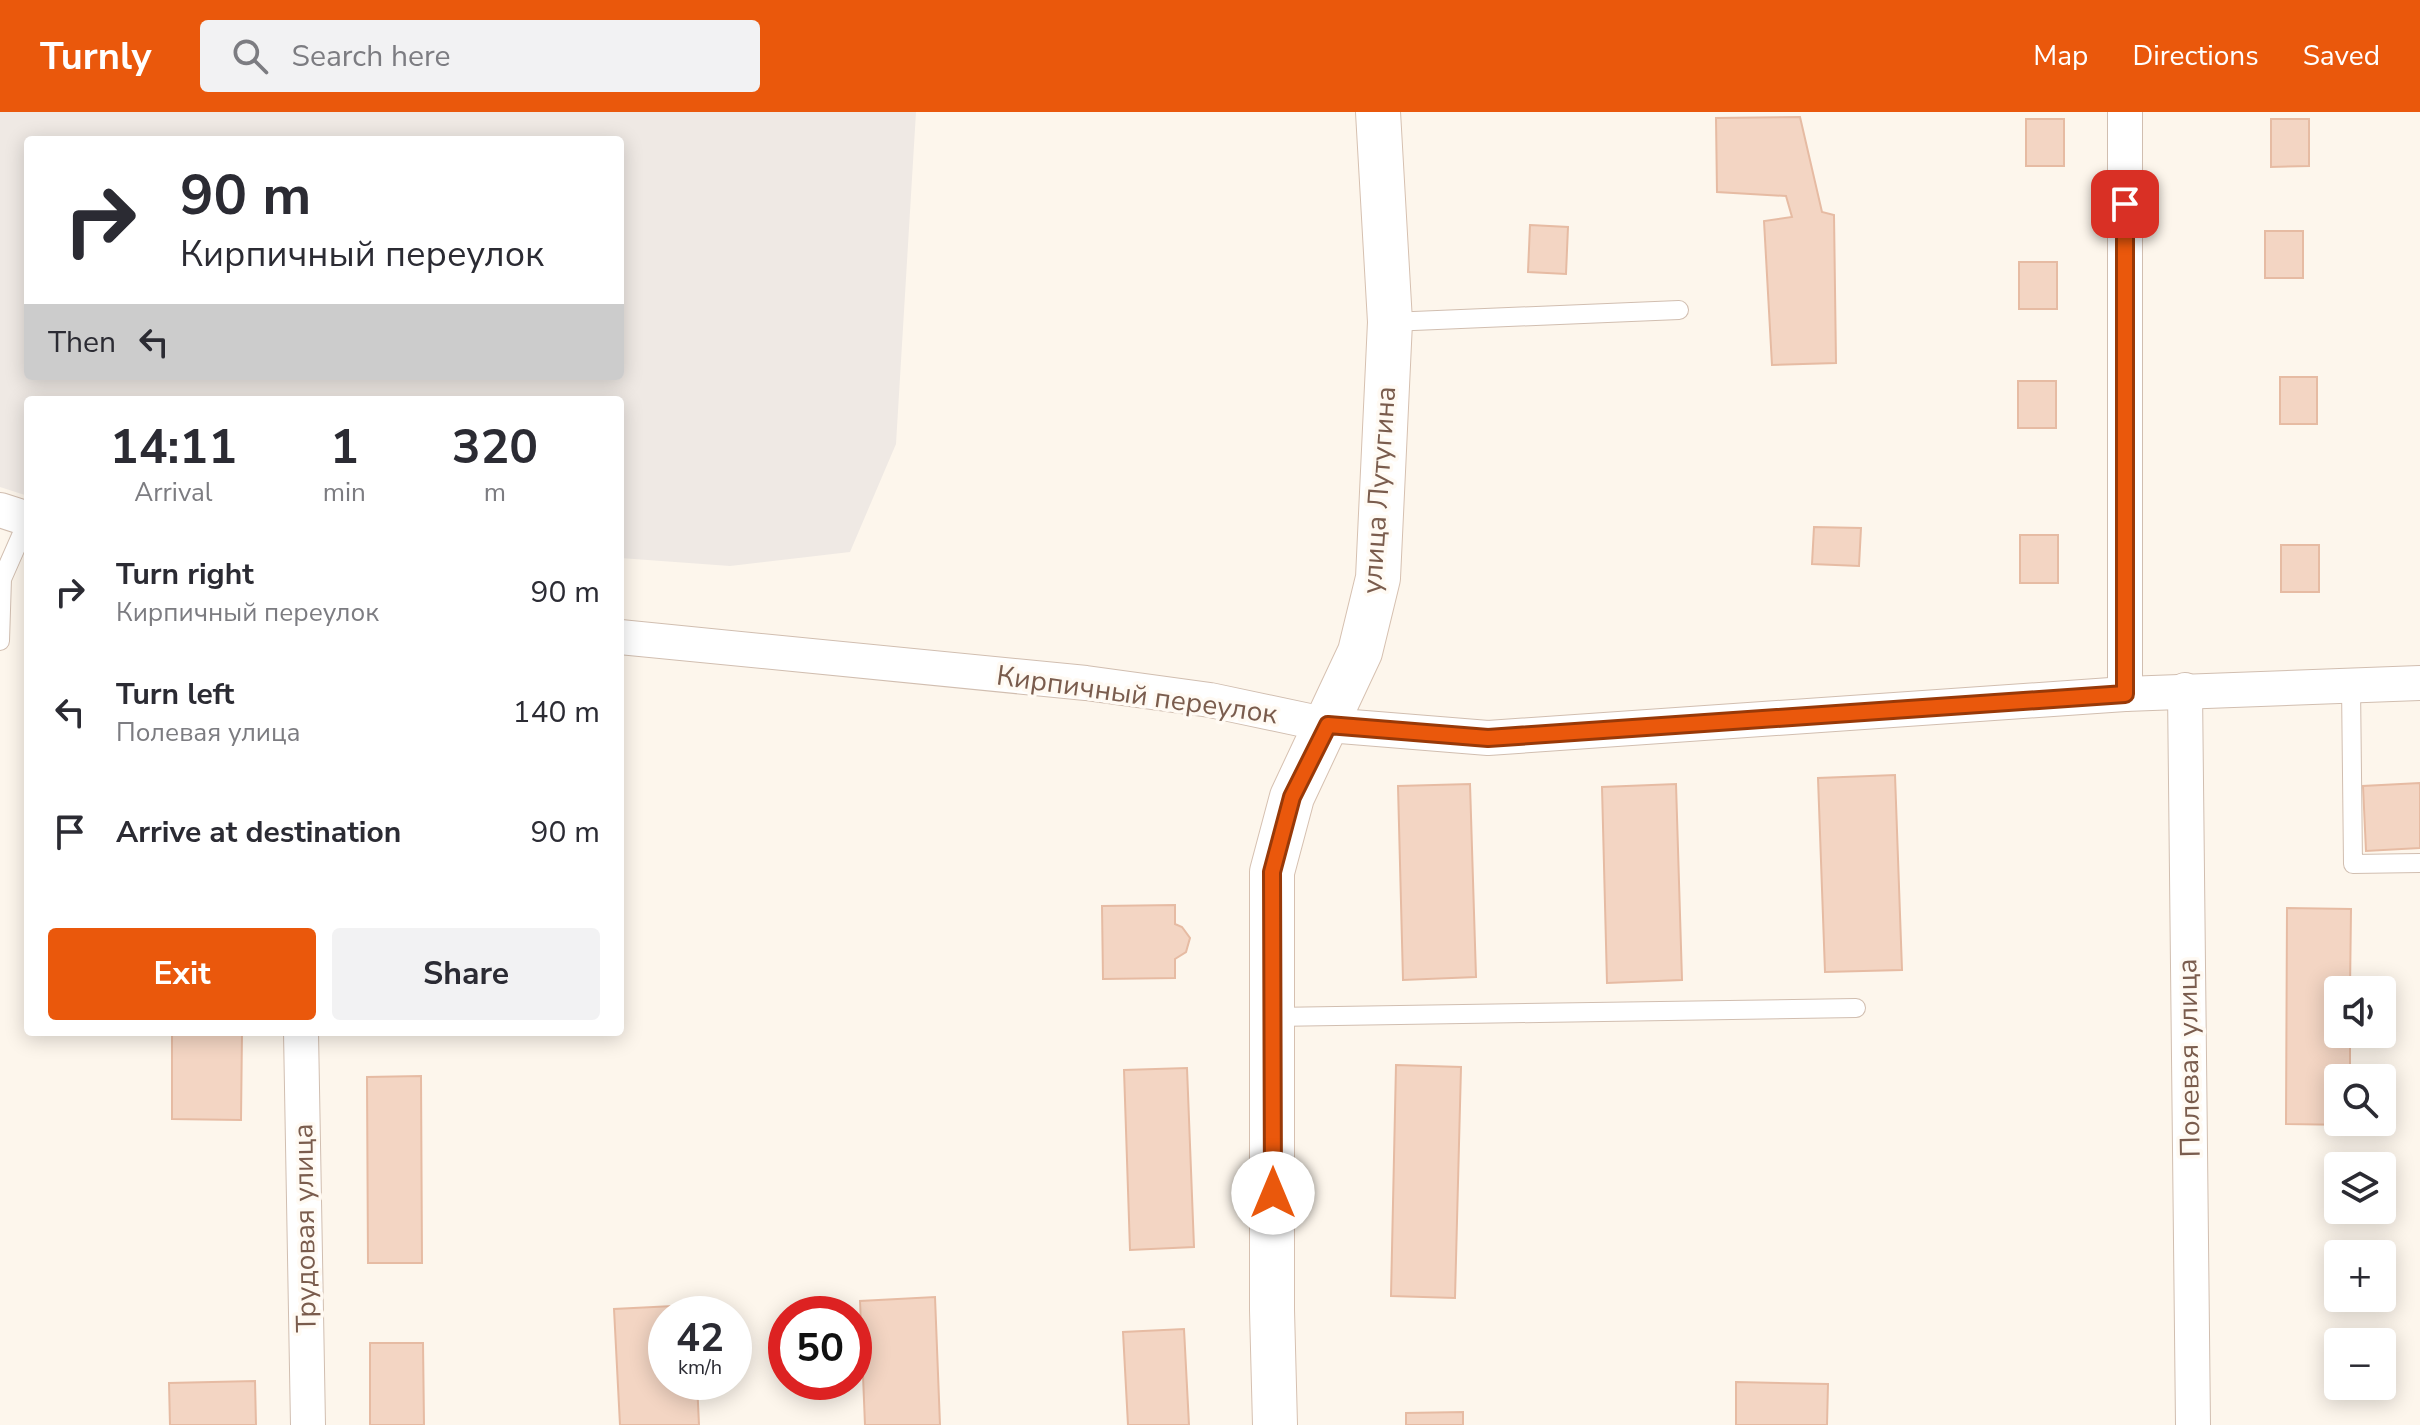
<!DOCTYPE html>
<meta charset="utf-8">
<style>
body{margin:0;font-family:"Nunito Sans",sans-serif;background:#f2f2f3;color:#2b2b33;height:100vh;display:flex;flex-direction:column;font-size:30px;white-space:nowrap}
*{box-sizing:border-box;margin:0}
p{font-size:26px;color:#7c7c81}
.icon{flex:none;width:44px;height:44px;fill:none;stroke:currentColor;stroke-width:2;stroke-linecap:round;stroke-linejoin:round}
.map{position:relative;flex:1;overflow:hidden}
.drawer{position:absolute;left:24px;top:284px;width:600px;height:640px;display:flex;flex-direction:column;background:#fff;border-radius:8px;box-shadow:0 4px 20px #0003}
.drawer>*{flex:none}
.guide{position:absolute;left:24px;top:24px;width:600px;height:244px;border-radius:8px;box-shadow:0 4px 20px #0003;background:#fff;color:#2b2b33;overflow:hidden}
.buttons{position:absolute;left:2324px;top:864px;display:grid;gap:16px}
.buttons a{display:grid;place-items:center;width:72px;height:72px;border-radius:8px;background:#fff;box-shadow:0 4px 20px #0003;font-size:40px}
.speed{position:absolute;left:648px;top:1184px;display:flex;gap:16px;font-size:40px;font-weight:700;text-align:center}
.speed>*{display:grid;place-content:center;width:104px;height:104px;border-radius:50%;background:#fff;box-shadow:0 4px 20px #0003;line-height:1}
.speed small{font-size:20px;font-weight:400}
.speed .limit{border:12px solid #d22;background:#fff;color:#111}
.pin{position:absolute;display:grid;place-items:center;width:68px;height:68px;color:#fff;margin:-34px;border-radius:16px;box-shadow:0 4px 12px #0006}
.me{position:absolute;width:88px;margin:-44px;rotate:0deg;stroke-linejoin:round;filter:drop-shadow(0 0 6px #0008)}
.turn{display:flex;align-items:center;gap:28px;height:168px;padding:0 24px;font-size:36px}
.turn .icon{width:104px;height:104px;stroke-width:2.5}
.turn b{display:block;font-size:56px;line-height:68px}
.then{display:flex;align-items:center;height:76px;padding:0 24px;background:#0003;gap:16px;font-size:30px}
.eta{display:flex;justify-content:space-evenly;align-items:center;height:136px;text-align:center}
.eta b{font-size:48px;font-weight:700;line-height:56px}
.primary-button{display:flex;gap:16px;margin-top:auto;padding:16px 24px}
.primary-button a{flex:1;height:92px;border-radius:8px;background:#ea580c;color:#fff;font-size:32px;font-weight:700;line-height:92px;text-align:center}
.primary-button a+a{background:#f2f2f3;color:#2b2b33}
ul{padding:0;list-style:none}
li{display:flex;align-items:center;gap:24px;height:120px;padding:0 24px}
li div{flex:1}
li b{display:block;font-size:30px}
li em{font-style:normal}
header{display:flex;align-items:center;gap:48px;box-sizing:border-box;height:112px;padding:0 40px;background:#ea580c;color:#fff}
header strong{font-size:38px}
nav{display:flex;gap:44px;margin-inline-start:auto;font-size:28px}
.search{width:560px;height:72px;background:#f2f2f3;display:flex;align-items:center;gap:20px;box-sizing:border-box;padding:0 28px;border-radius:8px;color:#7c7c81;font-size:30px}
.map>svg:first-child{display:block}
.industrial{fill:#efe9e4;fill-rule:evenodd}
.building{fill:#f3d5c3;stroke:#e6bba3;stroke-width:2}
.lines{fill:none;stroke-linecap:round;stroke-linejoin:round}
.lane-casing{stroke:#d1beb0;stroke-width:20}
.street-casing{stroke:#d1beb0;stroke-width:36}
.secondary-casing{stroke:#d6c0b0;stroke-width:46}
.lane{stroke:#fff;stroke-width:18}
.street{stroke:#fff;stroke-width:34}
.secondary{stroke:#fff;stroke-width:44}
.route-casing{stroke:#983908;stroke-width:20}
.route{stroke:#ea580c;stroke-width:14}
.labels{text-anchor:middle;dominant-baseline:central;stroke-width:7;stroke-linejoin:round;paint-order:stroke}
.street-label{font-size:28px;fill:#7a5c4d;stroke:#fffaf3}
</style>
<header>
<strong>Turnly</strong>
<div class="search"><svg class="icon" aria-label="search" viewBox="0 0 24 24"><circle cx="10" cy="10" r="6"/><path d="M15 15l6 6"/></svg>Search here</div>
<nav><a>Map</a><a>Directions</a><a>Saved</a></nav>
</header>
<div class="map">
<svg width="2420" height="1313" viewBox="0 0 2420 1313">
<rect width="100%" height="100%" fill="#fdf6ec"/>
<path class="industrial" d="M0 0H916L896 332 850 440 730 454 620 446V288H28V384L0 375ZM28 28H620V264H28Z"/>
<g class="building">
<path d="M1800 5 1822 100 1834 103 1836 251 1772 253 1764 109 1792 105 1786 84 1717 80 1716 6Z"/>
<rect x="2026" y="7" width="38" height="47"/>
<path d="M2271 7H2309V54L2271 55Z"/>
<path d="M1530 113 1568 115 1566 162 1528 160Z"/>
<rect x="2265" y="119" width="38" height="47"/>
<rect x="2019" y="150" width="38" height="47"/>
<rect x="2280" y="265" width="37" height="47"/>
<rect x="2018" y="269" width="38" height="47"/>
<path d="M1814 415 1861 416 1859 454 1812 452Z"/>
<rect x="2020" y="423" width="38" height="48"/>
<rect x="2281" y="433" width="38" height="47"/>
<path d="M1895 663 1902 858 1825 860 1818 666Z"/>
<path d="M2420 671V736L2366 739 2363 674Z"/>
<path d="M1470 672 1476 865 1403 868 1398 674Z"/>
<path d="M1676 672 1682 868 1607 871 1602 675Z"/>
<path d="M1175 793V812L1182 815 1190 826 1186 840 1175 847V866L1103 867 1102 794Z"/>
<path d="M2287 796 2351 797 2350 878H2338V922H2350V966H2338V1010H2350V1013L2286 1012Z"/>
<path d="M172 920H242L241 1008 172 1007Z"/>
<path d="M1396 953 1461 955 1455 1186 1391 1184Z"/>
<path d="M1187 956 1194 1135 1130 1138 1124 958Z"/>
<path d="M421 964 422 1151H368L367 965Z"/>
<path d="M935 1185 940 1313H865L860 1189Z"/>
<path d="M693 1193V1202H666V1270H697L699 1313H620L614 1197Z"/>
<path d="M1184 1217 1189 1313H1128L1123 1220Z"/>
<path d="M370 1231H423L424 1313H370Z"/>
<path d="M255 1269 256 1313H170L169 1271Z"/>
<path d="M1736 1270 1828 1272 1827 1313H1736Z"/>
<path d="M1463 1300V1313H1406V1301Z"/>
</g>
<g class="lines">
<g class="lane-casing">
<g id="lane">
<path d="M1390 210 1679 198"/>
<path d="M0 529 2 467 28 408"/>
<path d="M2351 573 2353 752 2420 751"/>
<path d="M1273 905 1856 896"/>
</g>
</g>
<g class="street-casing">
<g id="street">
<path d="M2125 0V582"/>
<path d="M0 398 28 407"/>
<path d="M620 525 1086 571 1210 588 1328 613 1488 626 2125 582 2420 571"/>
<path d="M2185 578 2193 1313"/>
<path d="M301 920 308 1313"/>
</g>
</g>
<g class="secondary-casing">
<path id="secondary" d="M1275 1313 1272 1198V760L1292 685 1360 540 1378 466 1390 210 1378 0"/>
</g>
<use href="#lane" class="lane"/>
<use href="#street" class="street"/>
<use href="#secondary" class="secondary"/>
</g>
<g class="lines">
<g class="route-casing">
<path id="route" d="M1273 1081 1272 760 1292 685 1328 613 1488 626 2125 582V92"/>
</g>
<use href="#route" class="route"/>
</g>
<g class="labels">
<g class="street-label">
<text transform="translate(1379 378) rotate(-86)">улица Лутугина</text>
<text transform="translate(1137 583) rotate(8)">Кирпичный переулок</text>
<text transform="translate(2189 946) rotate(-91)">Полевая улица</text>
<text transform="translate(305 1116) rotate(-91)">Трудовая улица</text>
</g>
</g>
</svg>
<div class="buttons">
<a><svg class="icon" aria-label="sound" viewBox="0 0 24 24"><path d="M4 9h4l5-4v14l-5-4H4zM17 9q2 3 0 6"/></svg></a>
<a><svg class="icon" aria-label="search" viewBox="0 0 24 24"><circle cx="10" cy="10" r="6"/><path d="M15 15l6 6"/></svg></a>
<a><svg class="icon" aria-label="layers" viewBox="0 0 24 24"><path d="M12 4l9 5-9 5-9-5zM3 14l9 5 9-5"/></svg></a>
<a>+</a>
<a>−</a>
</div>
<div class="speed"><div>42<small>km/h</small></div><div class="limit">50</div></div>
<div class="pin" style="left:2125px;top:92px;background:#d93025"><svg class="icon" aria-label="arrive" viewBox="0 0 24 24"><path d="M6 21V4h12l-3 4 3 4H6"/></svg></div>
<svg class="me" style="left:1273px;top:1081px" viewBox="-20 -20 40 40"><circle r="19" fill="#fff"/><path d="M0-13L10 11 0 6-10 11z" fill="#ea580c"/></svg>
<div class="guide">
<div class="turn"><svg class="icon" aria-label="right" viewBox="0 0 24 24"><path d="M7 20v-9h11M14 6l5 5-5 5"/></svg><div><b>90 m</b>Кирпичный переулок</div></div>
<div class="then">Then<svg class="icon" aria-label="left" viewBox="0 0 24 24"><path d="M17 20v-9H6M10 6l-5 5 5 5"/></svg></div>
</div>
<section class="drawer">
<div class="eta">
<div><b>14:11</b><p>Arrival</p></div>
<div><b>1</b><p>min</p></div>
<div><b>320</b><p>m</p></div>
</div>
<ul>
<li><svg class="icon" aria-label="right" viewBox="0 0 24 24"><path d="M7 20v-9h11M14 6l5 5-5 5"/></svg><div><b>Turn right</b><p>Кирпичный переулок</p></div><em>90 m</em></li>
<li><svg class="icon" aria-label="left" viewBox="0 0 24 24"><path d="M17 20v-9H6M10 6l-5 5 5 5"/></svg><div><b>Turn left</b><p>Полевая улица</p></div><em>140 m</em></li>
<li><svg class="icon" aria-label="arrive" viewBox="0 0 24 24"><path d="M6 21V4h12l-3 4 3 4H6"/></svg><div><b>Arrive at destination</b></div><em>90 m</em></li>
</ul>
<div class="primary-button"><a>Exit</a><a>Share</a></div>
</section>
</div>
